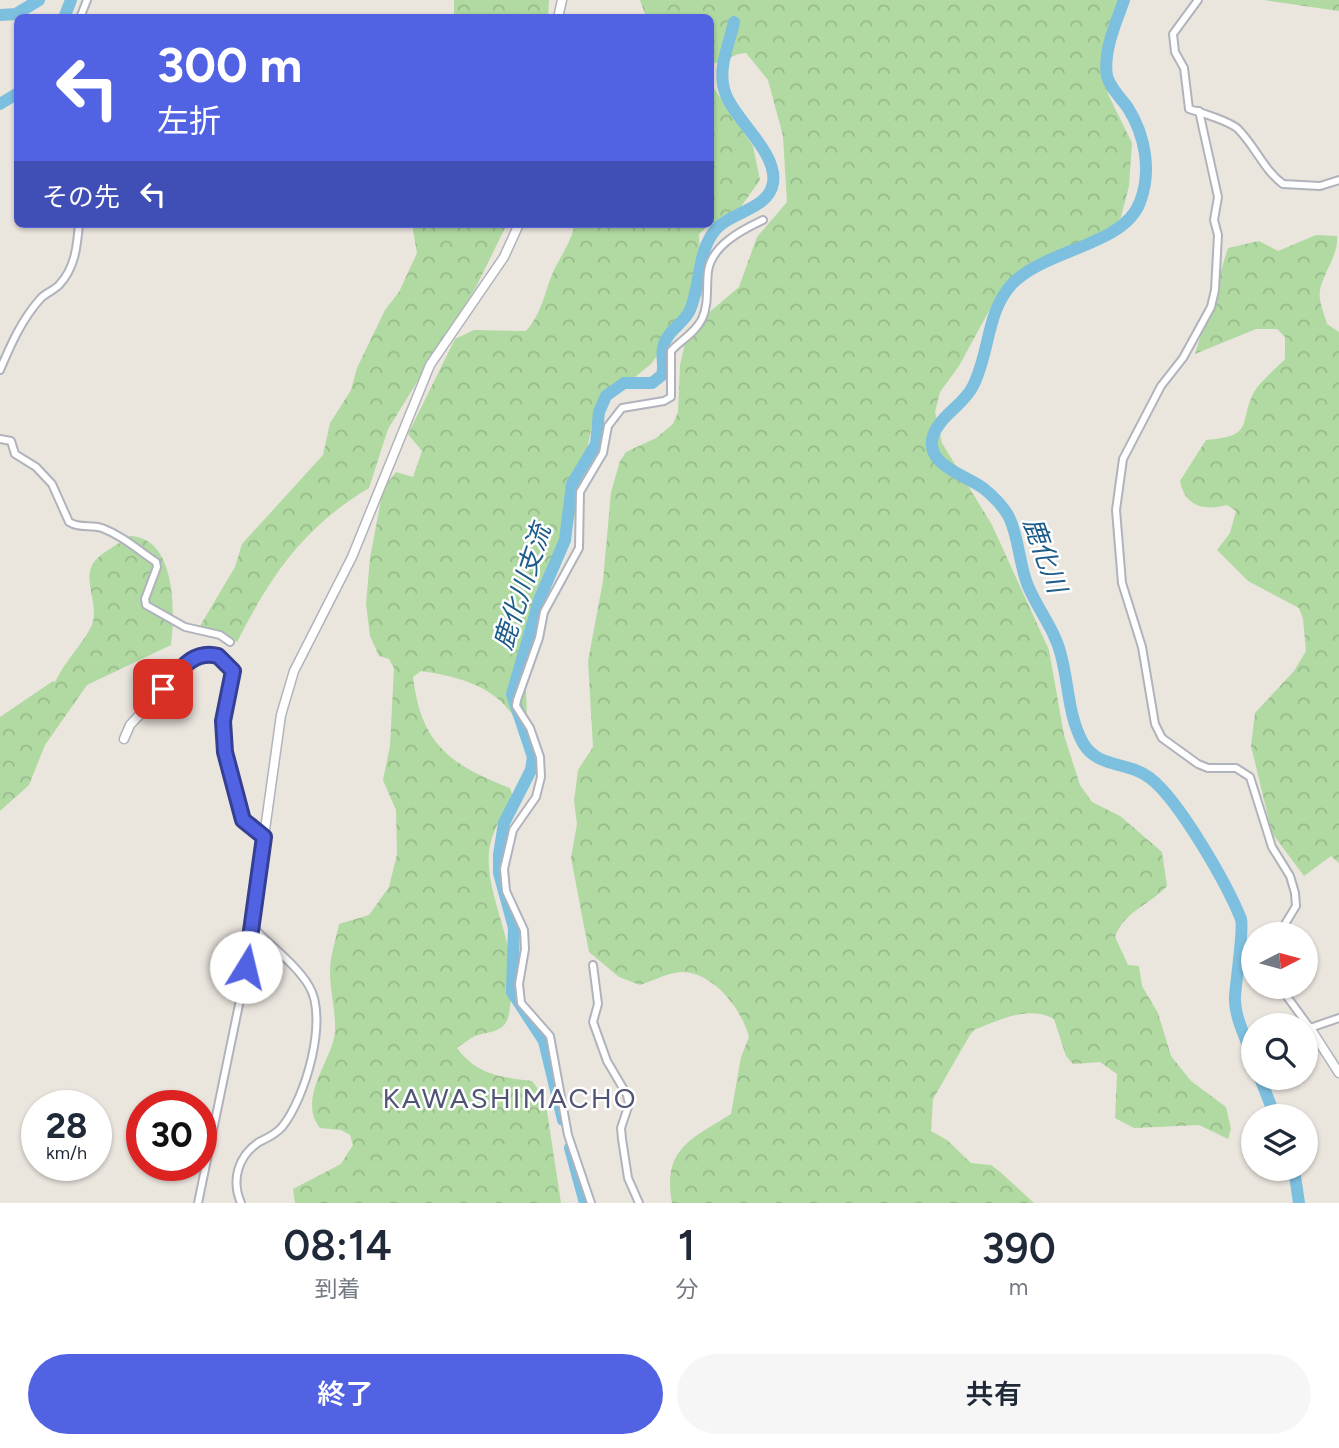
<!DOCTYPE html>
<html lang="ja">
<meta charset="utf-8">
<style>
body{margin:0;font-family:Figtree,"Noto Sans JP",sans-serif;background:#f6f6f7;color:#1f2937;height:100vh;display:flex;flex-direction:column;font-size:26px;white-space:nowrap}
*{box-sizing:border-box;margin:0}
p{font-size:23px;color:#747a83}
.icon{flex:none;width:38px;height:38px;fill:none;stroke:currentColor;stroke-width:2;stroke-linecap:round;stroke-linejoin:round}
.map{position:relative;height:1203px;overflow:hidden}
.sheet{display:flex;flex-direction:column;background:#fff;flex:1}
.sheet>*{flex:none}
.banner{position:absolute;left:14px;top:14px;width:700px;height:214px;border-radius:10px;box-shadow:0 2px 5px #0004;background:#5163e3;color:#fff;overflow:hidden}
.needle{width:46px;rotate:84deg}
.tools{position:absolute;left:1241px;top:922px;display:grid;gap:14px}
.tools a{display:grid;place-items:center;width:77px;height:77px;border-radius:50%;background:#fff;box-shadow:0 2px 5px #0004;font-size:35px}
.speed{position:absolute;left:21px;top:1090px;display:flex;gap:14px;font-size:35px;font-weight:700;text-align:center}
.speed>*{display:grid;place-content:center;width:91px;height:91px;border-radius:50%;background:#fff;box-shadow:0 2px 5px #0004;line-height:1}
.speed small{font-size:18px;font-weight:400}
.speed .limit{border:10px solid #d22;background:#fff;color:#111}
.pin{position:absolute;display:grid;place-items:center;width:60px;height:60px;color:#fff;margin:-30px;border-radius:14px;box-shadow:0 4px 10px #0006}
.me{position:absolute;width:77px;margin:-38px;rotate:9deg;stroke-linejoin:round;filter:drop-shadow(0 0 5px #0008)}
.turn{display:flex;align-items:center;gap:24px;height:147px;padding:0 28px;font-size:32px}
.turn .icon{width:91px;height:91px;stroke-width:2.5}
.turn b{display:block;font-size:49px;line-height:60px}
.then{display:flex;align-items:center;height:66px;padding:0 28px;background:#0003;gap:14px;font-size:26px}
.eta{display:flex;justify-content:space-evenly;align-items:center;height:119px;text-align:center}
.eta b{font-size:42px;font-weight:600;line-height:49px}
.button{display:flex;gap:14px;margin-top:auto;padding:14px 28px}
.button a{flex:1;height:80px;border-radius:42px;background:#5163e3;color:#fff;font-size:28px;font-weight:600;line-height:80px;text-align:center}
.button a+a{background:#f6f6f7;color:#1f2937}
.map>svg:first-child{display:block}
.forest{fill:url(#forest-crowns)}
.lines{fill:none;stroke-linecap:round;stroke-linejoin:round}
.river{stroke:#7dbfdf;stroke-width:12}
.minor-casing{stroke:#b1b3bc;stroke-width:10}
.tertiary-casing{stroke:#b1b3bc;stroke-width:11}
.minor{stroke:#fff;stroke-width:6}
.tertiary{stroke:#fff;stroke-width:8}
.route-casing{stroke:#354094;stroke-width:18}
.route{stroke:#5163e3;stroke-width:12}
.labels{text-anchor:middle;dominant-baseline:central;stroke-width:5;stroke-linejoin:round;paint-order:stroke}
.water-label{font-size:26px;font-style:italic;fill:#1e5d8a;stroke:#fff}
.quarter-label{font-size:28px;letter-spacing:2px;fill:#505475;stroke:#fff}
</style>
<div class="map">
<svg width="1339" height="1203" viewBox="0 0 1339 1203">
<defs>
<pattern id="forest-crowns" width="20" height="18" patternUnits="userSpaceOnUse" patternTransform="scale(1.75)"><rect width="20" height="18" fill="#b0daa1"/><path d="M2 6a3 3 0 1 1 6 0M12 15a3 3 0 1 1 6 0" fill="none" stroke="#98bb8b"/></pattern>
</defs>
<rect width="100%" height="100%" fill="#eae5dd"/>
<g class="forest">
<path d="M454 0H549L548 17H454Z"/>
<path d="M640 0H1125L1126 12 1110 51 1106 73 1108 94 1132 143 1129 186 1121 217 1108 234 1088 241 1011 284 990 309 959 366 940 392 935 412 942 443 992 525 1049 650 1064 735 1080 785 1092 802 1120 816 1162 852 1167 886C1149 906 1125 910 1115 937L1128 965 1139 966 1142 986 1158 1013 1171 1056 1191 1081 1226 1107 1231 1129 1228 1139 1199 1125 1134 1128 1115 1118 1117 1074 1100 1062 1073 1064 1066 1056 1054 1019C1028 1005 999 1020 974 1030L970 1035 933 1099 931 1131 947 1140 971 1163 991 1165 999 1171 1034 1203H672C662 1149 691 1139 731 1114L741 1057 749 1037C742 1009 713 972 682 972 669 972 653 981 640 985L619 977 589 952 571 858 577 824 574 801 578 770 593 747 588 661 603 581 611 492 620 461 626 452 656 438 673 424 678 412 680 365 685 343 706 315 739 287 757 237 787 202 783 136 768 80 746 53C732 53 725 64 711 63L710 18 646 17Z"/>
<path d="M1264 0H1339V11Z"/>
<path d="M711 84 753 146 760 180 735 215 711 224Z"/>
<path d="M412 224H507L476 287 388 429 369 488C304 527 271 575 237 642L200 626 235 567 242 544 323 455 330 423 351 390 357 368 385 310 399 292 417 253Z"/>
<path d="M575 224H709L699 234 702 295 651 364 635 377 607 391 595 408 574 519 536 596 525 664 527 718 519 726C500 687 461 677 421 671L413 677C421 744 450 765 510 788L513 797C502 815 492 830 489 851 485 898 518 942 511 998 510 1006 510 1017 505 1024 498 1033 485 1032 475 1036 469 1039 463 1044 457 1048 477 1075 500 1077 532 1081L545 1098 561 1203H295L293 1189 341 1164 353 1145 350 1135 341 1130 320 1128C296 1098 334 1058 335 1031 336 1012 330 992 330 972 330 956 336 939 339 924L369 915 389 887 397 854 396 810 383 780 390 746 394 668 389 659 379 656 370 636 366 604 370 558 383 489 396 472 413 477 422 451 408 434 455 339 474 330 526 331C542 314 545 290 554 270 562 254 571 242 575 224Z"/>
<path d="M1316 235 1337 236C1339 254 1324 271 1320 290 1318 301 1324 313 1327 324L1339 332V863L1331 856 1304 876 1272 833 1251 746 1255 713 1294 671 1306 651 1303 619 1299 608 1248 581 1217 550 1230 533 1236 511 1227 505C1205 511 1185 507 1180 481L1206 440C1256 436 1238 423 1254 392 1261 380 1276 369 1285 359V337L1277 329H1256L1195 354 1228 248 1259 241 1278 251Z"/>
<path d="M130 536C177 538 175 613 171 645L87 685 45 745 29 785 0 811V717L53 681 55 682C65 661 81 646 91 627 101 607 81 579 94 562 102 552 119 544 130 536Z"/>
</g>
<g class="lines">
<g class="river">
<path d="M1124 0C1116 23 1103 51 1107 76 1110 88 1121 98 1128 108 1145 135 1152 171 1140 202 1124 246 1045 249 1012 284 986 312 990 353 973 386 964 405 940 415 933 436 924 465 966 475 983 488 993 496 1003 506 1009 517 1019 538 1019 564 1028 586 1038 610 1055 630 1061 655 1069 685 1068 716 1083 743 1098 769 1129 761 1150 778 1179 800 1227 884 1241 919 1244 928 1236 982 1235 996 1234 1016 1246 1039 1253 1058"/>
<path d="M0 15 16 14 39 0"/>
<path d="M64 18 71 0"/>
<path d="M0 104 18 93"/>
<path d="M1260 1078 1275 1116"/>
<path d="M563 1120 544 1041 512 992 514 928 499 873V855L504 823 531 770 533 757 512 694 540 598 565 540 572 484 596 444 599 412 606 396 624 383H652L662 375C665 366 661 357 663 348 666 331 684 324 690 310 701 284 697 251 716 229 731 212 769 209 773 183 778 153 736 121 726 95 716 70 729 46 734 22"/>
<path d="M570 1148 585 1203"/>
<path d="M1294 1169 1299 1203"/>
</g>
<g class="minor-casing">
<g id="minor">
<path d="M1198 0 1173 34 1175 52 1184 68 1189 109C1200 112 1231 122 1238 129 1255 146 1264 170 1283 184L1320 186 1339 180"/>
<path d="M80 18 87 0"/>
<path d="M1199 111 1218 197 1214 220 1218 235 1215 290 1211 307 1183 358 1161 386 1123 459 1116 510 1122 583 1142 647 1155 724 1162 738 1198 764 1208 768H1236L1250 777 1272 847 1290 876 1295 893 1296 906 1279 934"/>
<path d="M0 370C11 344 22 319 41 298 46 293 53 291 59 285 75 268 77 247 79 224"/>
<path d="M0 439 11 441 15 454 36 467 52 484 69 522C80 529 91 524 102 528 123 536 138 550 156 562L157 567 145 599 146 605 185 627 220 635 230 642"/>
<path d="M593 965 598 1004 593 1022 607 1061 627 1095 629 1104 621 1128 622 1139 628 1178 639 1203"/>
<path d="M1280 987 1310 1028 1339 1018"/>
<path d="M198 1203 242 990 264 837"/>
<path d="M241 1203C231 1180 238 1156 259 1142 267 1138 275 1135 282 1127 305 1099 329 1019 309 986 296 964 270 946 253 927"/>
<path d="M591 1203 568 1135 550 1036 521 1003 519 984 525 949 524 930 506 891 504 869 513 830 536 797 541 777 540 757 530 728 516 706 517 700 539 638 544 612 579 548 580 492 603 453 608 426 622 408 664 401 671 397V351C681 340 695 333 702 319 709 304 706 288 708 271 712 245 742 230 763 220"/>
</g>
</g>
<g class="tertiary-casing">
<g id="tertiary">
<path d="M558 18 562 0"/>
<path d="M124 739 130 725 192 659 206 654 223 658 234 676 223 721 225 752 243 820 264 837 281 715 294 671 352 557 430 365 504 257 519 224"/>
<path d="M1310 1028 1339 1073"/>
</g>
</g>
<use href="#minor" class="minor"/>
<use href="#tertiary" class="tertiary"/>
</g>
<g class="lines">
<g class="route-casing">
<path id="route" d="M163 689C179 672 192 649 218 656L233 671 223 721 225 752 243 820 264 837 246 967"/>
</g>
<use href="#route" class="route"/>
</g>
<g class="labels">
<g class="water-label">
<text transform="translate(1045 555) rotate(70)">鹿化川</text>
<text transform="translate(522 587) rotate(-72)">鹿化川支流</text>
</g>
<g class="quarter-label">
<text x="510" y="1098">KAWASHIMACHO</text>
</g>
</g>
</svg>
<div class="tools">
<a><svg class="needle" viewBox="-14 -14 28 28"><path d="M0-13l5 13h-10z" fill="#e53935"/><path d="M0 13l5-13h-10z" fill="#747a83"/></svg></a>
<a><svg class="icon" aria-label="search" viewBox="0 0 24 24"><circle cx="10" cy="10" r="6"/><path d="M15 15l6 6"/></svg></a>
<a><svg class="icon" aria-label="layers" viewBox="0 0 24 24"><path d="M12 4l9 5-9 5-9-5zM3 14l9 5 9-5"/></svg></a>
</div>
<div class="speed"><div>28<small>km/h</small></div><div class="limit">30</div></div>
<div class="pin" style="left:163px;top:689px;background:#d93025"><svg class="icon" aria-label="arrive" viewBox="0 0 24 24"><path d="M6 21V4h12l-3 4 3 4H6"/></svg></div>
<svg class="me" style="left:246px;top:967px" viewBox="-20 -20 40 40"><circle r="19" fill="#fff"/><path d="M0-13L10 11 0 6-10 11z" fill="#5163e3"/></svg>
<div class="banner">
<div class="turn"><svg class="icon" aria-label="left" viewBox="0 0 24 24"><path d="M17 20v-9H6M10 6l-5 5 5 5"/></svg><div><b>300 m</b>左折</div></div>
<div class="then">その先<svg class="icon" aria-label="left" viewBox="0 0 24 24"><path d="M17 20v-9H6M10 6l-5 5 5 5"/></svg></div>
</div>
</div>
<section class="sheet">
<div class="eta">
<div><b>08:14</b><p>到着</p></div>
<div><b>1</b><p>分</p></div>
<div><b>390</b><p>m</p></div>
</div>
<div class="button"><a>終了</a><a>共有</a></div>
</section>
